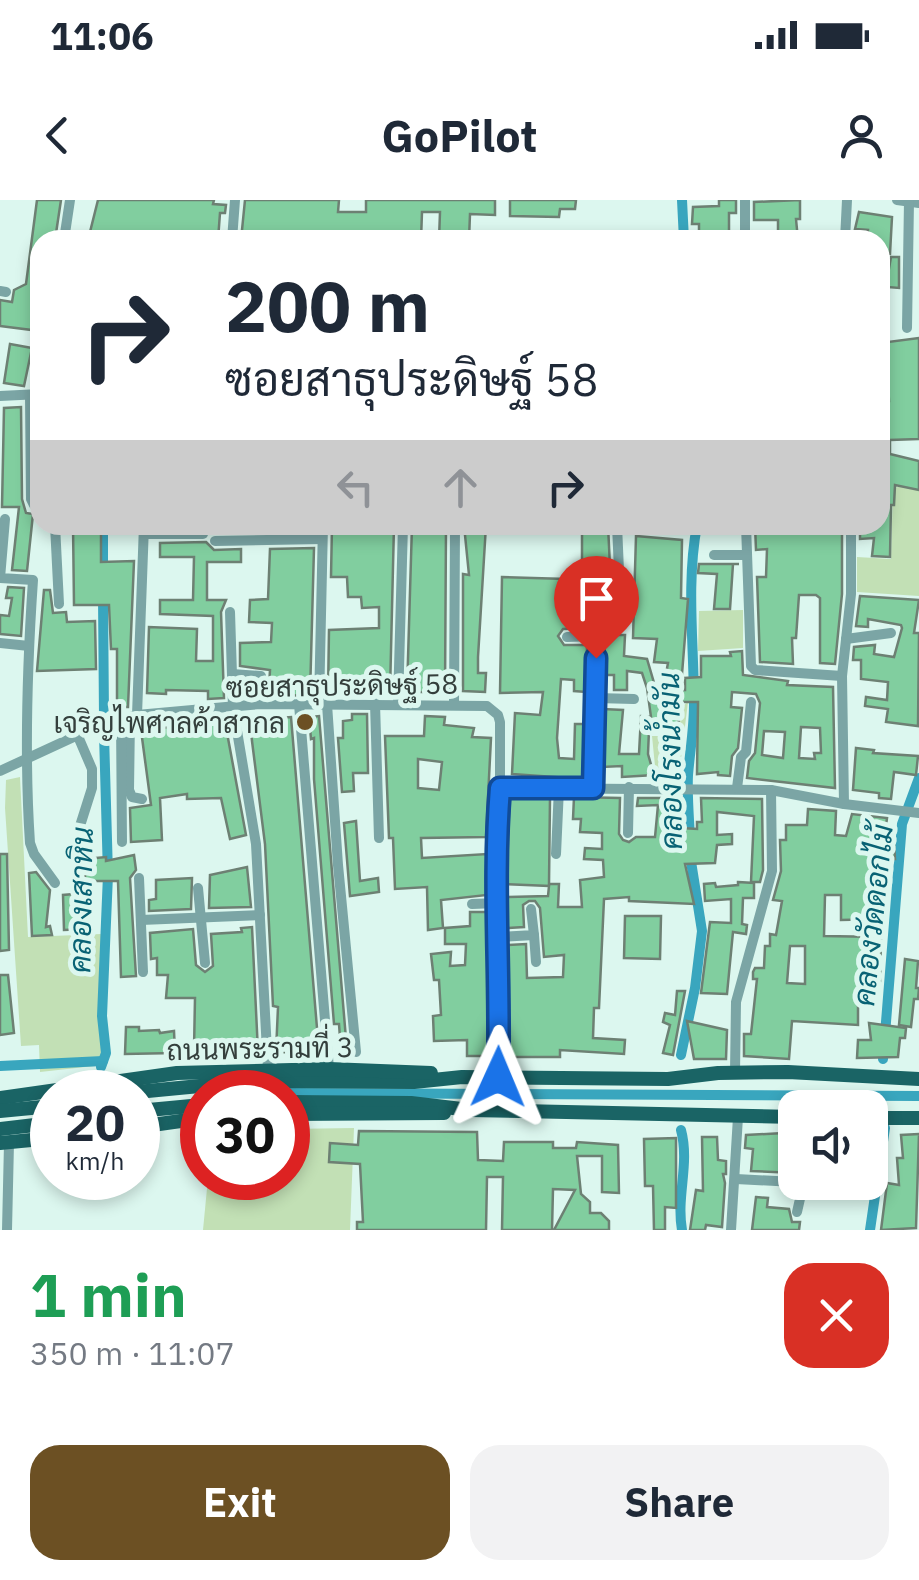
<!DOCTYPE html>
<meta charset="utf-8">
<style>
body{margin:0;font-family:"IBM Plex Sans",Sarabun,sans-serif;background:#f2f2f3;color:#1f2937;height:100vh;display:flex;flex-direction:column;font-size:38px;white-space:nowrap}
*{box-sizing:border-box;margin:0}
p{font-size:32px;color:#747a83}
.icon{flex:none;width:55px;height:55px;fill:none;stroke:currentColor;stroke-width:2;stroke-linecap:round;stroke-linejoin:round}
.map{position:relative;height:1030px;overflow:hidden}
.side{display:flex;flex-direction:column;background:#fff;flex:1}
.side>*{flex:none}
.top-card{position:absolute;left:30px;top:30px;width:860px;height:305px;border-radius:30px;box-shadow:0 5px 15px #0003;background:#fff;color:#1f2937;overflow:hidden}
.tools{position:absolute;left:778px;top:890px;display:grid;gap:20px}
.tools a{display:grid;place-items:center;width:110px;height:110px;border-radius:20px;background:#fff;box-shadow:0 5px 15px #0003;font-size:50px}
.speed{position:absolute;left:30px;top:870px;display:flex;gap:20px;font-size:50px;font-weight:700;text-align:center}
.speed>*{display:grid;place-content:center;width:130px;height:130px;border-radius:50%;background:#fff;box-shadow:0 5px 15px #0003;line-height:1}
.speed small{font-size:25px;font-weight:400}
.speed .limit{border:15px solid #d22;background:#fff;color:#111}
.pin{position:absolute;display:grid;place-items:center;width:85px;height:85px;color:#fff;margin:-102px -42px;border-radius:50% 50% 50% 0;rotate:-45deg;box-shadow:0 0 10px #0007}
.pin .icon{rotate:45deg}
.me{position:absolute;width:110px;margin:-55px;rotate:1deg;stroke-linejoin:round;filter:drop-shadow(0 0 8px #0008)}
.turn{display:flex;align-items:center;gap:35px;height:210px;padding:0 30px;font-size:45px}
.turn .icon{width:130px;height:130px;stroke-width:2.5}
.turn b{display:block;font-size:70px;line-height:85px}
.lanes{display:flex;align-items:center;height:95px;padding:0 30px;background:#0003;justify-content:center;gap:50px;direction:ltr}
.lanes .off{opacity:.35}
.round{display:grid;place-items:center;flex:none;width:105px;height:105px;border-radius:30px;background:#f2f2f3}
.overview{display:flex;align-items:center;justify-content:space-between;height:170px;padding:0 30px}
h1{font-size:60px;font-weight:700;line-height:75px;color:#1e9e55}
.button{display:flex;gap:20px;margin-top:auto;padding:20px 30px}
.button a{flex:1;height:115px;border-radius:30px;background:#6c5023;color:#fff;font-size:40px;font-weight:700;line-height:115px;text-align:center}
.button a+a{background:#f2f2f3;color:#1f2937}
.status{display:flex;justify-content:space-between;align-items:center;height:70px;padding:0 50px;background:#fff;direction:ltr}
.status svg{height:28px;fill:currentColor}
header{display:flex;justify-content:space-between;align-items:center;height:130px;padding:0 30px;background:#fff;font-size:45px;font-weight:700}
.map>svg:first-child{display:block}
.green{fill:#c2e0b5}
.lines{fill:none;stroke-linecap:round;stroke-linejoin:round}
.canal{stroke:#39a6be;stroke-width:10}
.building{fill:#81ce9f;stroke:#6d8073;stroke-width:2.5;fill-rule:evenodd}
.minor{stroke:#7ba5a5;stroke-width:10}
.major{stroke:#1a6465;stroke-width:14}
.major-bridge{stroke:#1a6465;stroke-width:14}
.route-casing{stroke:#114b97;stroke-width:25}
.route{stroke:#1a73e8;stroke-width:18}
.poi-dot{fill:#6c5023;stroke:#dcf7ef;stroke-width:4}
.labels{text-anchor:middle;dominant-baseline:central;stroke-width:10;stroke-linejoin:round;paint-order:stroke}
.street-label{font-size:28px;fill:#343f3c;stroke:#dcf7ef}
.poi-label{font-size:28px;fill:#343f3c;stroke:#dcf7ef;text-anchor:end}
.water-label{font-size:30px;font-style:italic;fill:#086274;stroke:#dcf7ef}
</style>
<div class="status"><b>11:06</b><svg viewBox="0 0 49 12"><path d="M0 12V9h3v3zM5 12V6h3v6zM10 12V3h3v9zM15 12V0h3v12zM26 1h20v11H26zM47 4h2v5h-2z"/></svg></div>
<header><svg class="icon" aria-label="back" viewBox="0 0 24 24"><path d="M15 5l-7 7 7 7"/></svg>GoPilot<svg class="icon" aria-label="person" viewBox="0 0 24 24"><circle cx="12" cy="8" r="4"/><path d="M4 21q1-7 8-7t8 7"/></svg></header>
<div class="map">
<svg width="919" height="1030" viewBox="0 0 919 1030">
<rect width="100%" height="100%" fill="#dcf7ef"/>
<g class="green">
<path d="M919 283V396L857 392V357L891 359 893 288Z"/>
<path d="M743 410V448L698 451 699 411Z"/>
<path d="M688 502 679 575 656 576 652 536H675L680 508Z"/>
<path d="M20 577 28 737 101 734 103 853 94 866 40 872 39 845 21 846 5 608 6 580Z"/>
<path d="M354 928 350 1030H203L208 978H288V929Z"/>
</g>
<g class="lines">
<g class="canal">
<path d="M682 0 684 40"/>
<path d="M103 325V374"/>
<path d="M103 396 104 518"/>
<path d="M690 638C689 617 687 596 688 575 690 551 694 528 694 505 694 444 686 384 697 325"/>
<path d="M681 855 695 788 702 731 690 655"/>
<path d="M883 859 902 624 919 578"/>
<path d="M0 866 103 861"/>
<path d="M101 867 106 853 102 816 108 675 104 534"/>
<path d="M288 893 919 896"/>
<path d="M681 930C690 964 676 996 682 1030"/>
<path d="M870 1030 885 928"/>
</g>
</g>
<g class="building">
<path d="M37 0H61L55 40H40V88L32 130 0 126V100L12 102 14 90 26 84Z"/>
<path d="M98 0H214L213 4 226 5 225 13H220L218 40H88Z"/>
<path d="M245 0H339L338 12H366V0H495V15L470 14 469 40H439L440 12H422L421 40H241Z"/>
<path d="M510 0H576L575 9H560L559 17 510 16Z"/>
<path d="M719 0H736V13H729V40H699V24H692L693 7 719 6Z"/>
<path d="M800 0V19H796L798 40H778V20H754V2Z"/>
<path d="M859 12 892 17 890 54 880 53V40H867L868 30 855 29Z"/>
<path d="M891 57H899V88L888 87 887 106 880 107V73L888 74Z"/>
<path d="M919 138V239L890 240V254L919 261V290L895 285 894 305H891L890 357 872 356 874 338 860 339V325H880V201H889L887 162H880V143Z"/>
<path d="M10 144 32 148 24 186 4 183Z"/>
<path d="M21 207 22 299 26 313 33 314 27 371 12 370 19 307H2L4 208Z"/>
<path d="M73 325H101V362L134 361 128 507H117V449H111L109 405H74Z"/>
<path d="M332 325H394L390 492 328 495 329 430 379 428V407L362 408 361 397H348L347 377H331Z"/>
<path d="M412 325H446L445 492H407Z"/>
<path d="M464 325H486L478 457V473H486L485 492 463 491V374L469 375Z"/>
<path d="M582 325H608L611 388 592 390 590 365 582 364Z"/>
<path d="M755 325H842V394L835 464 820 463V398L816 395H799L796 438H792L793 464 760 462 757 377H766L767 349 756 350Z"/>
<path d="M636 336 682 340 681 398 688 399 682 474H666L668 463 654 462 657 439 633 438Z"/>
<path d="M206 342 214 350 241 349V362H207V400H226L221 412 224 498 208 499V491L166 490V494L147 493 149 427 197 429 196 461H213V416L160 414V400H193L194 357H160V343Z"/>
<path d="M314 348 310 495 241 497V490L269 487 270 470 240 466V443L271 442 272 423 249 422 250 400 268 399 270 349Z"/>
<path d="M699 364H739H733L730 409H714L717 374 698 373Z"/>
<path d="M502 377 566 379 564 408 590 406 587 428 563 429 558 436 564 445H587L586 492 574 491V480L561 479 557 538 559 558 574 559 575 524H585L583 579 512 574 515 513 540 515 543 492 500 493Z"/>
<path d="M8 387 24 388 21 436 0 434V415L9 416 12 398H6Z"/>
<path d="M44 390H50L53 413 66 412 67 422 95 421 96 469 37 471Z"/>
<path d="M860 396 919 400 914 433H919L918 526 886 522 888 509 865 506 866 497 887 500 888 482 861 479V460H853L854 447 875 445 874 454 894 457 902 428 901 425 868 419V427L856 426Z"/>
<path d="M605 435H625L624 456 647 459 662 510 664 491 685 490V478L701 477V456H731L730 452 742 451 743 475 788 481 787 485 833 487 835 588 747 578 749 561 755 553 760 503 756 494 732 492 731 507 742 508 738 548 732 556 730 576 718 575V572L697 574 698 502H680L678 530H649L648 554 654 575 622 577V566L602 567 603 509 623 510 619 554H639L641 516 651 517 647 488 642 473 627 471V490H614V475H604ZM801 527 820 528 821 553H814L815 559 799 558ZM764 531 785 532 783 558 762 555Z"/>
<path d="M352 514H367L368 573H353L354 591 342 592 338 538H343V521L352 520Z"/>
<path d="M319 516 347 851 341 852 339 824H334L314 579V538L311 539 309 517Z"/>
<path d="M425 516 445 517 444 525 474 528 472 537 491 538 486 637 421 638 422 658 487 654V695L441 700 443 728 428 730 427 687 395 689 393 638H389L385 536H424ZM418 559 442 562 439 590 418 588Z"/>
<path d="M291 517 319 852 312 853 276 852 278 807 273 806 265 644 252 541 250 520Z"/>
<path d="M225 522 246 635 230 639 221 598 187 599V594L160 598 162 640 131 642 130 608 151 605 141 530Z"/>
<path d="M856 548 874 550 873 553 918 556 916 575 894 572 891 599 879 598V593L853 590Z"/>
<path d="M510 597H550L549 684H559L558 707H582L580 680 604 677 603 660 584 659 585 648 602 649V633L580 632 581 619H573L574 597 620 598 619 634 623 640 629 642 636 637H655L658 605 637 606 638 598H682V628L697 629V622H702L701 598 762 599 763 670 760 682H751L754 616 717 612V635L732 634V644L717 645 715 663 685 664 694 704 629 701V697L604 699 599 808H594L593 838 625 840 624 854 560 850V857H508L506 745 526 744 527 778 563 777 564 755 544 757 540 708 535 701H529L523 705 524 727 506 728 505 697 548 696 549 686 505 684Z"/>
<path d="M808 609 836 611 835 635 846 636 852 614 887 618 884 640 894 643 895 659H883L881 719 841 720V695H825L824 736 881 737 880 781 858 780V825L792 821 789 859 744 856V834H751L757 779H753V772L755 768H764L765 746H770V734L776 735 782 701 773 700 781 671 780 640H786V625H807ZM790 746H805V784L787 783Z"/>
<path d="M356 621 360 681 378 678 379 692 350 696 344 623Z"/>
<path d="M0 654H7L9 750 0 751Z"/>
<path d="M134 655 136 670 130 678 136 776 121 777 118 681H85V659L106 657V661Z"/>
<path d="M247 667 251 707 209 708 210 675Z"/>
<path d="M36 672 50 690 46 727 50 726 52 735 32 736 29 673Z"/>
<path d="M192 678 191 709 149 711V700L156 699V680Z"/>
<path d="M738 682 754 683V698H743L742 724 747 725 746 734 733 732 727 794 701 793 710 722 731 723V699L705 701 704 684 715 683 716 687 738 685Z"/>
<path d="M85 693 86 729 64 730 63 695Z"/>
<path d="M470 712H488L490 856H467V840L434 841 433 816 441 815 439 780H434L431 754 451 752 450 766 465 765 466 744H445V728L470 726Z"/>
<path d="M625 716H661L660 759 624 758Z"/>
<path d="M252 727 258 852 194 849 195 798H166L168 775H157V758L151 759 150 733 193 729 196 765 205 772 213 766 211 734 242 732 241 728Z"/>
<path d="M905 759 918 761 916 788H919L918 799H914L911 827 899 825Z"/>
<path d="M0 775H8L14 833 0 835Z"/>
<path d="M677 791H685L673 855 663 853 670 825 663 822 665 813 675 815Z"/>
<path d="M687 821 727 830 726 859H694Z"/>
<path d="M869 823 906 828 905 838H900L898 857 857 858 858 840H871Z"/>
<path d="M126 827H139V831L159 830 160 833 174 831 175 853 125 854Z"/>
<path d="M359 931 477 932 478 960 503 961 504 942H553V948H576L577 942 618 945 619 993 602 992V956H577L581 994 590 1002V1013H601L609 1021V1030H554L575 990 553 989 552 1030H502L503 977H487L486 1030H357V1022H363L360 964 329 962 330 943 358 945Z"/>
<path d="M784 933 795 934V973L751 971 753 949 745 948 746 935Z"/>
<path d="M919 934 916 1028 881 1030 887 983 899 985 897 958H903L901 935Z"/>
<path d="M702 937H717L718 960 726 961V974H723L725 983 722 1027 706 1025 705 1030H690L696 990 703 991Z"/>
<path d="M676 938V1008L665 1007V1030H654L653 986H645L644 939Z"/>
<path d="M756 997 768 998 767 1007 789 1009 792 1022H800L799 1030H752Z"/>
</g>
<g class="lines">
<g class="minor">
<path d="M897 0 919 3"/>
<path d="M64 40 70 0"/>
<path d="M232 40 235 0"/>
<path d="M745 40V0"/>
<path d="M845 40 847 0"/>
<path d="M0 91 6 92"/>
<path d="M907 128 909 1"/>
<path d="M0 196 40 194"/>
<path d="M30 196 31 299 34 305 40 307"/>
<path d="M5 319 0 378 33 380C27 468 24 554 30 643L34 654 55 683"/>
<path d="M55 325 59 404"/>
<path d="M746 325 751 466 755 470 842 476"/>
<path d="M144 334H203"/>
<path d="M215 341 322 339"/>
<path d="M714 355H747"/>
<path d="M230 412 233 507 256 644 268 870"/>
<path d="M567 437 596 436"/>
<path d="M846 439 891 433"/>
<path d="M0 443 29 446"/>
<path d="M232 474 261 476"/>
<path d="M596 498 634 499"/>
<path d="M375 503 379 638"/>
<path d="M299 504 329 869"/>
<path d="M319 504 323 325"/>
<path d="M327 504 338 665 356 852"/>
<path d="M398 504 403 325"/>
<path d="M454 505 455 325"/>
<path d="M137 515 144 325"/>
<path d="M130 517 129 590 132 597 142 599"/>
<path d="M121 519 122 642"/>
<path d="M77 534 92 569V588L79 629 86 650"/>
<path d="M0 571 104 523 137 515 260 504 487 506 498 515 500 522V588L771 590 844 604 919 613"/>
<path d="M593 587 596 414 598 409 620 394 617 325"/>
<path d="M737 588 741 557 746 552 751 502"/>
<path d="M844 604 842 476 851 394V325"/>
<path d="M628 633 629 587"/>
<path d="M556 654 559 588"/>
<path d="M139 678 143 772"/>
<path d="M198 688 205 763"/>
<path d="M472 704 497 703"/>
<path d="M141 720 260 715"/>
<path d="M534 735 536 762"/>
<path d="M498 737 534 735 531 709"/>
<path d="M735 873 736 802 772 671 771 590"/>
<path d="M498 877C501 781 492 684 500 588"/>
<path d="M736 979 795 982"/>
<path d="M797 1012 802 990 800 982"/>
<path d="M7 1030 9 943"/>
<path d="M731 1030 738 917"/>
</g>
<g class="major">
<path d="M137 892 252 881 414 882 462 877 668 879 718 873 788 872 919 879"/>
<path d="M0 898 177 873 329 869 431 873"/>
<path d="M288 902 411 903 470 910 795 917"/>
<path d="M0 911 52 906"/>
<path d="M138 911 202 905"/>
<path d="M288 914 444 913"/>
<path d="M870 918H919"/>
<path d="M138 927 202 918"/>
<path d="M0 943 52 938"/>
</g>
<path class="major-bridge" d="M0 929 52 923"/>
</g>
<g class="lines">
<g class="route-casing">
<path id="route" d="M498 877C501 780 492 684 500 588H593L596 458"/>
</g>
<use href="#route" class="route"/>
</g>
<circle class="poi-dot" cx="305" cy="522" r="10"/>
<g class="labels">
<g class="street-label">
<text transform="translate(342 485) rotate(-1)">ซอยสาธุประดิษฐ์ 58</text>
<text transform="translate(260 848) rotate(-1)">ถนนพระรามที่ 3</text>
</g>
<g class="poi-label">
<text x="285" y="522">เจริญไพศาลค้าสากล</text>
</g>
<g class="water-label">
<text transform="translate(669 561) rotate(-91)">คลองโรงน้ำมัน</text>
<text transform="translate(80 700) rotate(-89)">คลองเสาหิน</text>
<text transform="translate(872 715) rotate(-84)">คลองวัดดอกไม้</text>
</g>
</g>
</svg>
<div class="tools">
<a><svg class="icon" aria-label="sound" viewBox="0 0 24 24"><path d="M4 9h4l5-4v14l-5-4H4zM17 9q2 3 0 6"/></svg></a>
</div>
<div class="speed"><div>20<small>km/h</small></div><div class="limit">30</div></div>
<div class="pin" style="left:596px;top:458px;background:#d93025"><svg class="icon" aria-label="arrive" viewBox="0 0 24 24"><path d="M6 21V4h12l-3 4 3 4H6"/></svg></div>
<svg class="me" style="left:498px;top:877px" viewBox="-20 -20 40 40"><path d="M0-17L14 15 0 8-14 15z" fill="#1a73e8" stroke="#fff" stroke-width="4"/></svg>
<div class="top-card">
<div class="turn"><svg class="icon" aria-label="right" viewBox="0 0 24 24"><path d="M7 20v-9h11M14 6l5 5-5 5"/></svg><div><b>200 m</b>ซอยสาธุประดิษฐ์ 58</div></div>
<div class="lanes"><svg class="icon off" aria-label="left" viewBox="0 0 24 24"><path d="M17 20v-9H6M10 6l-5 5 5 5"/></svg><svg class="icon off" aria-label="ahead" viewBox="0 0 24 24"><path d="M12 20V5M6 11l6-6 6 6"/></svg><svg class="icon" aria-label="right" viewBox="0 0 24 24"><path d="M7 20v-9h11M14 6l5 5-5 5"/></svg></div>
</div>
</div>
<section class="side">
<div class="overview"><div><h1>1 min</h1><p>350 m · 11:07</p></div><a class="round" style="background:#d93025;color:#fff"><svg class="icon" aria-label="close" viewBox="0 0 24 24"><path d="M6 6l12 12M18 6L6 18"/></svg></a></div>
<div class="button"><a>Exit</a><a>Share</a></div>
</section>
